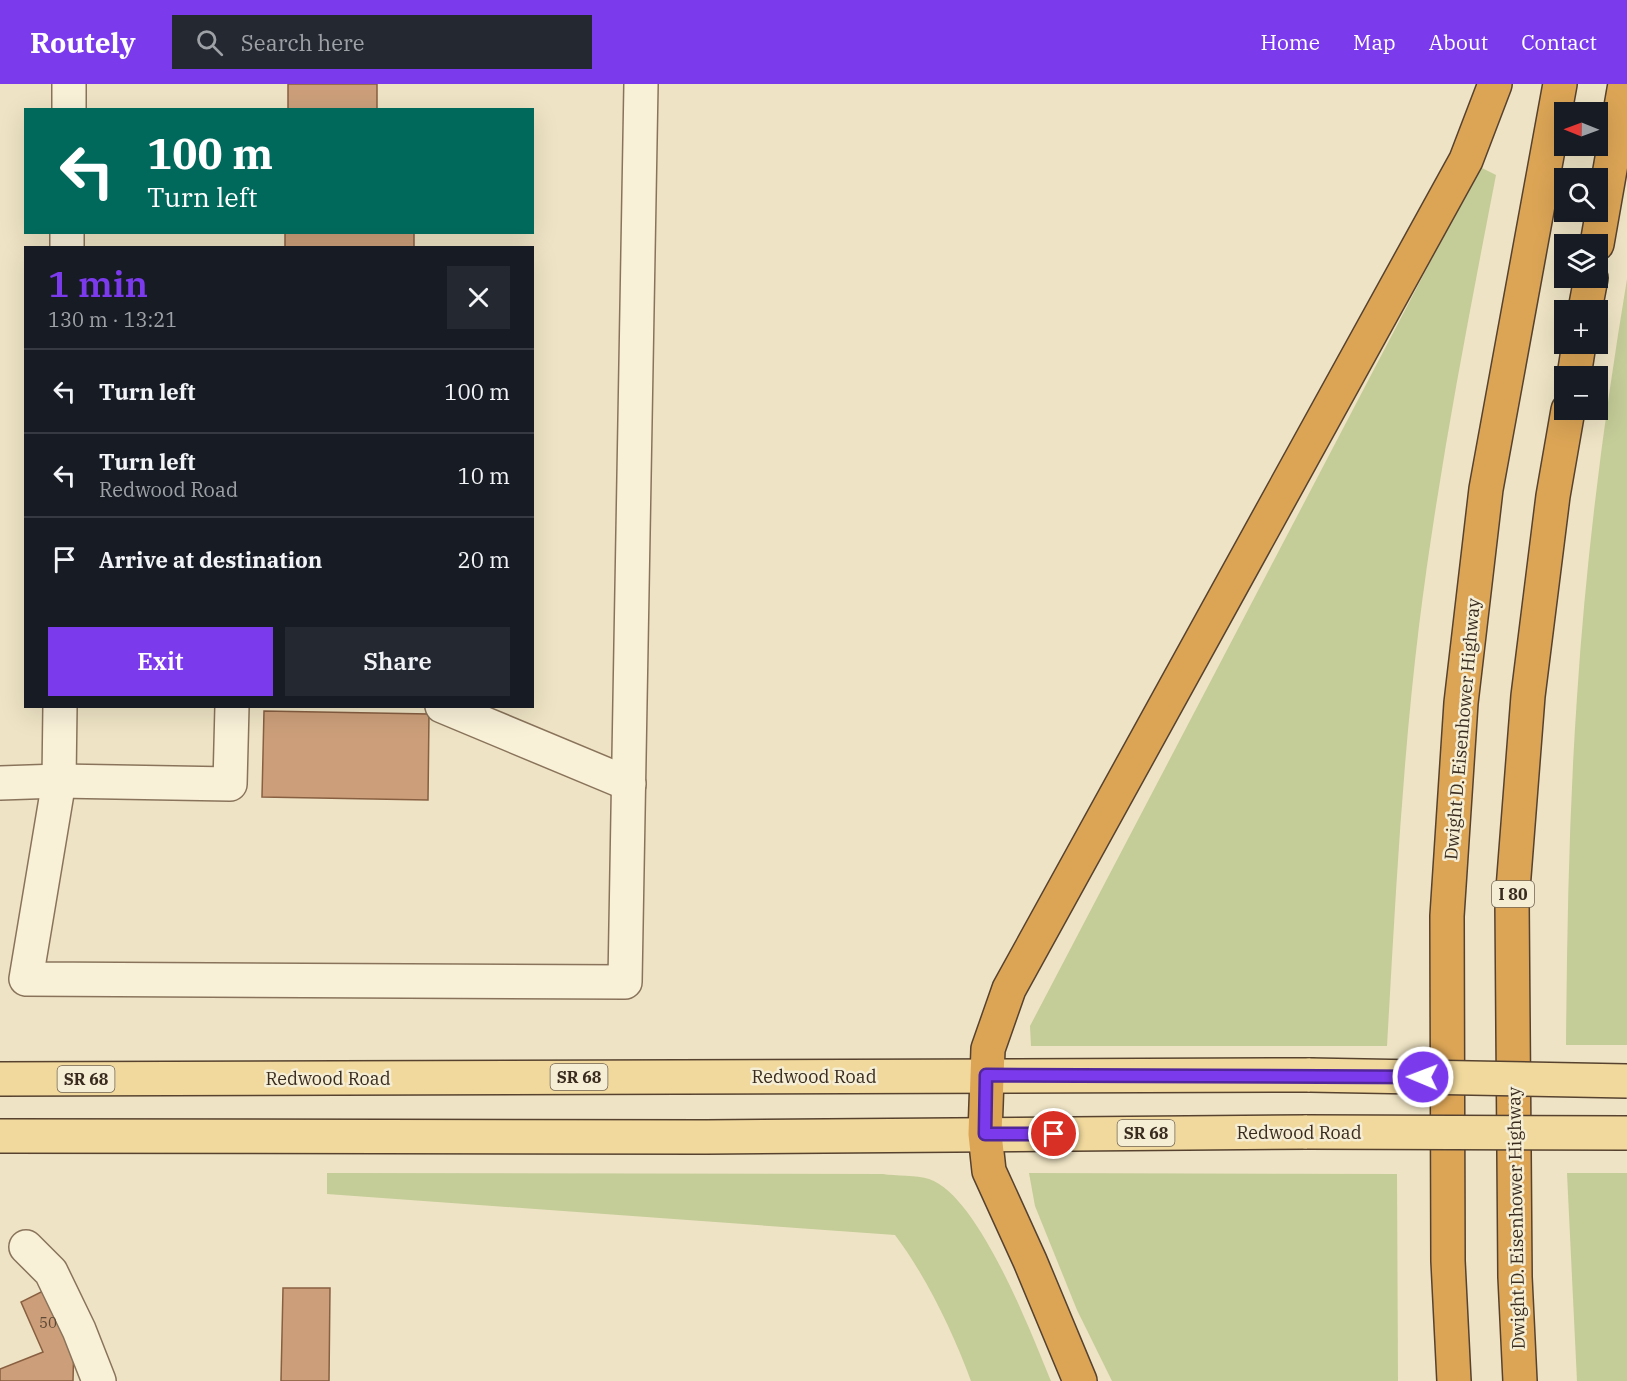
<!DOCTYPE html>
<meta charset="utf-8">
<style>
body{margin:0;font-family:"IBM Plex Serif",serif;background:#242831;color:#f1f3f6;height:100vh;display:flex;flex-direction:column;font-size:22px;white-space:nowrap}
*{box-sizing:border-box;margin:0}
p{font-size:20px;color:#9ea1a6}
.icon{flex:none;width:33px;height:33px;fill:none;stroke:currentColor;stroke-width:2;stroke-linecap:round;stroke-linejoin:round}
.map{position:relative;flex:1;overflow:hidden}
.panel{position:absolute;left:24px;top:162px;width:510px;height:462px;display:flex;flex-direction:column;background:#171b24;border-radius:0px;box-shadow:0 6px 24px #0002}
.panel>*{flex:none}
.hud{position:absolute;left:24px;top:24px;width:510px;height:126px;border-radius:0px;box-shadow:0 6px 24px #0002;background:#00695c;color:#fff;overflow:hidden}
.needle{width:39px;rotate:271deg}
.buttons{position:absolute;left:1554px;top:18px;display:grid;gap:12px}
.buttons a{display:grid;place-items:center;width:54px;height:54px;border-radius:0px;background:#171b24;box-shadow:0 6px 24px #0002;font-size:30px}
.pin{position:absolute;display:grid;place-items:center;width:51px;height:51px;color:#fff;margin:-26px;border:3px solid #fff;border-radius:50%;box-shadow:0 2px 6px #0007}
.me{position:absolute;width:66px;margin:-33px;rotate:271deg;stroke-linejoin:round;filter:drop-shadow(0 0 4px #0008)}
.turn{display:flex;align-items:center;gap:21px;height:126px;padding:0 24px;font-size:27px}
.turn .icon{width:78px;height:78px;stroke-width:2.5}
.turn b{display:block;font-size:42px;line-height:51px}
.round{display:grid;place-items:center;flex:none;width:63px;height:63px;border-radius:0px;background:#242831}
.headline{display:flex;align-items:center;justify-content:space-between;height:102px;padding:0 24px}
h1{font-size:36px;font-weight:600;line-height:45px;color:#7c3aed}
.primary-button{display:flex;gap:12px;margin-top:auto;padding:12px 24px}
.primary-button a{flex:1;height:69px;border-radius:0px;background:#7c3aed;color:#fff;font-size:24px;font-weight:600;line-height:69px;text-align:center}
.primary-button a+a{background:#242831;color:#f1f3f6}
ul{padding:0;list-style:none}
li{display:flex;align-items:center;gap:18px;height:84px;padding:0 24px;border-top:2px solid #363941}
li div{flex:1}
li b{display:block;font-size:22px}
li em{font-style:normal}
header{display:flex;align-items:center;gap:36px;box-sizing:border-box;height:84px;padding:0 30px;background:#7c3aed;color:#fff}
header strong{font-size:28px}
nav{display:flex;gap:33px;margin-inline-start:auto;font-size:21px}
.search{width:420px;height:54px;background:#242831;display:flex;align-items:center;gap:15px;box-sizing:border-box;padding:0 21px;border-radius:0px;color:#9ea1a6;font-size:22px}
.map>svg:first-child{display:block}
.green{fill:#c4cc98}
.building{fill:#cc9f7a;stroke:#885f41;stroke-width:1.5}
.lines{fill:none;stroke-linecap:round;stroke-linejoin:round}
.minor-casing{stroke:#89745b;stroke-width:36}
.major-casing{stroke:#56422f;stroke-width:36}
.highway-casing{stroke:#56422f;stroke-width:36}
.minor{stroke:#f9f0d8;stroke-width:33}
.major{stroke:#f1d99d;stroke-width:33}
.highway{stroke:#dca556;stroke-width:33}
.major-bridge-casing{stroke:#56422f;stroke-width:36;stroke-linecap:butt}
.major-bridge{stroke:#f1d99d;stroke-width:33}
.route-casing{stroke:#51269a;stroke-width:15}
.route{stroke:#7c3aed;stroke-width:10}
.labels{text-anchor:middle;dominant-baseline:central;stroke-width:5;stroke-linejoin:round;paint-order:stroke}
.number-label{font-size:15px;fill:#5e4936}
.shield{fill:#f5edd4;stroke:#716655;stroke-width:1.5}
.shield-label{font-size:16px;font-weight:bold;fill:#392c1f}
.street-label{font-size:18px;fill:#392c1f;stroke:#f5edd4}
</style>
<header>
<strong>Routely</strong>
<div class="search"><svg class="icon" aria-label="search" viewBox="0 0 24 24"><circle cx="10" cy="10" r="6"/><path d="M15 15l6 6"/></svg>Search here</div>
<nav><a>Home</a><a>Map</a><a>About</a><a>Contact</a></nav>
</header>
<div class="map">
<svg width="1627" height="1297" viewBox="0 0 1627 1297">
<rect width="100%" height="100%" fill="#eee3c4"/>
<g class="green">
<path d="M1480 83 1496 91C1467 241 1438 390 1419 542 1402 682 1395 822 1387 962H1031L1030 942Z"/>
<path d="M1627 195V961H1566C1567 845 1569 729 1577 613 1586 473 1604 333 1627 195Z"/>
<path d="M327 1089 883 1090C895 1092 917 1091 929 1095 979 1112 1031 1249 1051 1297H971C953 1248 926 1192 895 1151L327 1110Z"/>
<path d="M1029 1089 1397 1090 1398 1297H1112L1077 1226 1035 1122Z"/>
<path d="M1567 1089H1627V1297H1577Z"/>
</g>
<g class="building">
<rect x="288" y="0" width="89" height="26"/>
<rect x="285" y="148" width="129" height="16"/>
<path d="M264 627 429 630 428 716 262 713Z"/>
<path d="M51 1203 74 1257 73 1297H0V1285L43 1268 21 1218Z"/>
<path d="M283 1204H330L329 1297H281Z"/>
</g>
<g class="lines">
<g class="minor-casing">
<g id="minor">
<path d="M69 26V0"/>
<path d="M67 164V148"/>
<path d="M60 622 59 697 26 895 625 898 641 0"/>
<path d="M442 622 629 700"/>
<path d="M0 699 59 697 230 700 232 622"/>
<path d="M26 1163 51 1188 79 1246 99 1297"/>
</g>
</g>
<g class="major-casing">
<g id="major">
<path d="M0 995 1310 991"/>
<path d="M0 1052 706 1053 1307 1048"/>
</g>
</g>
<g class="highway-casing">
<g id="highway">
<path d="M1597 160 1625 0"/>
<path d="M1585 226 1591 194"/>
<path d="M1574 292 1579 260"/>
<path d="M1080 1297 1030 1177 989 1087 985 1050 988 965 1009 905 1466 76 1495 0"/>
<path d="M1454 1297 1448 1177 1447 832 1461 619 1486 405 1560 0"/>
<path d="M1520 1297 1515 1193 1512 818 1528 612 1553 412 1568 326"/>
</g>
</g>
<use href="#minor" class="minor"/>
<use href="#major" class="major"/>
<use href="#highway" class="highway"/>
<g class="major-bridge-casing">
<g id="major-bridge">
<path d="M1310 991 1627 997"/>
<path d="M1307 1048 1627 1049"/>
</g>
</g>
<use href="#major-bridge" class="major-bridge"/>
</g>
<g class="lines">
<g class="route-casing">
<path id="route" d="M1054 1050H985L986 991 1423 993"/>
</g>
<use href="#route" class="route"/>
</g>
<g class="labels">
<g class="number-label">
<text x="48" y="1238">50</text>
</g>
<g class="shield">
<rect x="1492" y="797" width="42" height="26" rx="4.5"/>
<rect x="550.5" y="980" width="57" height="26" rx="4.5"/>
<rect x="57.5" y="982" width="57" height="26" rx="4.5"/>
<rect x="1117.5" y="1036" width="57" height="26" rx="4.5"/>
</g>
<g class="shield-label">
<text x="1513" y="810">I 80</text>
<text x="579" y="993">SR 68</text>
<text x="86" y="995">SR 68</text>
<text x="1146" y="1049">SR 68</text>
</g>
<g class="street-label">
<text transform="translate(1462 645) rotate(-85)">Dwight D. Eisenhower Highway</text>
<text x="814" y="992">Redwood Road</text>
<text x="328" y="994">Redwood Road</text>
<text x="1299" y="1048">Redwood Road</text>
<text transform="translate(1516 1134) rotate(-91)">Dwight D. Eisenhower Highway</text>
</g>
</g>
</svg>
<div class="buttons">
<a><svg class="needle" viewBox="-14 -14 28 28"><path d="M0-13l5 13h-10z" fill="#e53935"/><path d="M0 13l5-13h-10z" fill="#9ea1a6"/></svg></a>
<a><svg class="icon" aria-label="search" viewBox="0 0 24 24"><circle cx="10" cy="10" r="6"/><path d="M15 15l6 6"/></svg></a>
<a><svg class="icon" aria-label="layers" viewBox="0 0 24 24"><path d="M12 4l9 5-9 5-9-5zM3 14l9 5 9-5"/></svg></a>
<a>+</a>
<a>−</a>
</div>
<div class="pin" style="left:1054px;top:1050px;background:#d93025"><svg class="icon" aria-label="arrive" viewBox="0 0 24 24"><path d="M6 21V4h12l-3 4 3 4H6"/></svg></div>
<svg class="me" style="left:1423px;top:993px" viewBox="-20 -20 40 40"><circle r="17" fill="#7c3aed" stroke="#fff" stroke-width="3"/><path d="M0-11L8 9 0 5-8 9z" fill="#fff"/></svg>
<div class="hud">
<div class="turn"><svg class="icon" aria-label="left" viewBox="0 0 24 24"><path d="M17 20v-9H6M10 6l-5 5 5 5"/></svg><div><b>100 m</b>Turn left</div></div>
</div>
<section class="panel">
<div class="headline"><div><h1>1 min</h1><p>130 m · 13:21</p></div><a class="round"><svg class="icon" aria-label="close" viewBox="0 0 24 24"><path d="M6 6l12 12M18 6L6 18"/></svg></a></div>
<ul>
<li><svg class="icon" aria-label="left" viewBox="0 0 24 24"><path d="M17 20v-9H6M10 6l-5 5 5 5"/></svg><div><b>Turn left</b></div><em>100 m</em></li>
<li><svg class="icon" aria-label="left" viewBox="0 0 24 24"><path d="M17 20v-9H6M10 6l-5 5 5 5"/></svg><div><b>Turn left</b><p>Redwood Road</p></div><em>10 m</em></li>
<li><svg class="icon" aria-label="arrive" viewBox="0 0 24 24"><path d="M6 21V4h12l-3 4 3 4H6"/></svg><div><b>Arrive at destination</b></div><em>20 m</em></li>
</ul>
<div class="primary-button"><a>Exit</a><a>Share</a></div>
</section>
</div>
